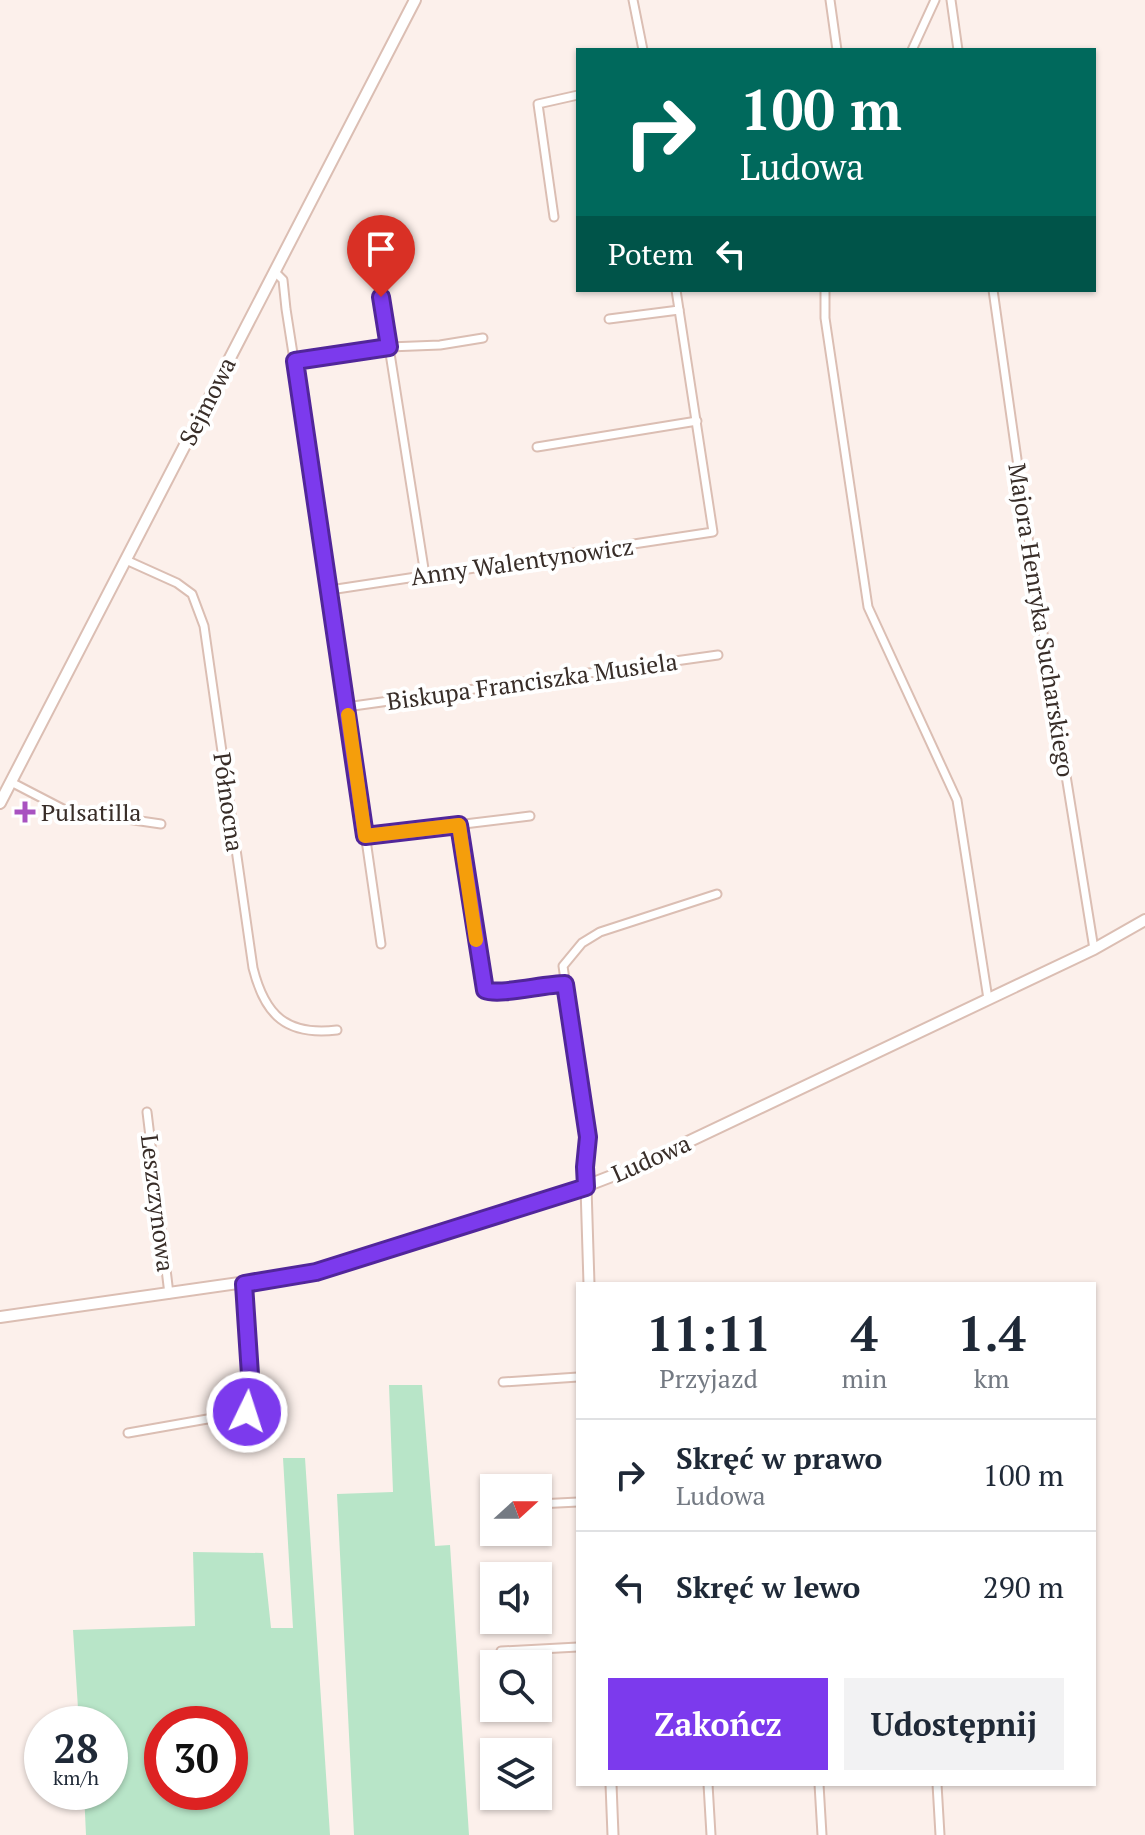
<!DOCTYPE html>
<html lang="pl">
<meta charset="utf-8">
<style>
body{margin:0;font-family:"PT Serif",serif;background:#f2f2f3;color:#1f2937;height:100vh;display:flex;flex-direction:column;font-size:30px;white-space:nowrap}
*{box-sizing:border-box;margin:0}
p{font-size:26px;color:#747a83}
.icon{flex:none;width:44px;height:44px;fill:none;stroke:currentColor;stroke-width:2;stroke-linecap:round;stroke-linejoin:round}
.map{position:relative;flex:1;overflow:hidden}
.details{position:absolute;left:576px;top:1282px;width:520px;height:504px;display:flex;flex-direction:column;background:#fff;border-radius:0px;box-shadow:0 2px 6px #0004}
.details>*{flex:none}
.hud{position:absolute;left:576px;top:48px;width:520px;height:244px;border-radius:0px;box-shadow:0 2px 6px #0004;background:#00695c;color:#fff;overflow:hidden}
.needle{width:52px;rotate:69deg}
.controls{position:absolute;left:480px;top:1474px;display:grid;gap:16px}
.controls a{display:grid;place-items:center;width:72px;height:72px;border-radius:0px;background:#fff;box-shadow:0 2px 6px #0004;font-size:40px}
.speed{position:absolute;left:24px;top:1706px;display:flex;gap:16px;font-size:40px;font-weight:700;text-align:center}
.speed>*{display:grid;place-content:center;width:104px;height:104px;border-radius:50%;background:#fff;box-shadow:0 2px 6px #0004;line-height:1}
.speed small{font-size:20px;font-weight:400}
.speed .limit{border:12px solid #d22;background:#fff;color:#111}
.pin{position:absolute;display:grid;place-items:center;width:68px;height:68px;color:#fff;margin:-82px -34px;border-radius:50% 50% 50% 0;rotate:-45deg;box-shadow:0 0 8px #0007}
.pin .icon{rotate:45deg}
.me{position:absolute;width:88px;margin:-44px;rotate:4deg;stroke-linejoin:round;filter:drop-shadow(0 0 6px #0008)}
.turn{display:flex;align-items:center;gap:28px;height:168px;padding:0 32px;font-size:36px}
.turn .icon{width:104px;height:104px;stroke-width:2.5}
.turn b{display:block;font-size:56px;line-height:68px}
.then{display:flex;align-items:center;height:76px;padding:0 32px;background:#0003;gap:16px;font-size:30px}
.eta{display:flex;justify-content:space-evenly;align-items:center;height:136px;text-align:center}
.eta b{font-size:48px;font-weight:700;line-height:56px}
.button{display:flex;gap:16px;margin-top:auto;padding:16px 32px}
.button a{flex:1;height:92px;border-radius:0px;background:#7c3aed;color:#fff;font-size:32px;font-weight:700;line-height:92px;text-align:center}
.button a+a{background:#f2f2f3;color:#1f2937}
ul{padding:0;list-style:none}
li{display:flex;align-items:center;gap:24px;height:112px;padding:0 32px;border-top:2px solid #e0e1e3}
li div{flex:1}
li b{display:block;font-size:30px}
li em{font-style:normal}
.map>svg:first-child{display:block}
.green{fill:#b8e5c8;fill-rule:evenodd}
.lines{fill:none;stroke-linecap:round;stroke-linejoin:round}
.minor-casing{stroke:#dbbeb3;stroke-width:11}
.tertiary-casing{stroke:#dbbeb3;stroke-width:13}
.secondary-casing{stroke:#dbbeb3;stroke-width:14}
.minor{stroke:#fff;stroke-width:7}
.tertiary{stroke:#fff;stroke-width:9}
.secondary{stroke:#fff;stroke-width:10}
.route-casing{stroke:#51269a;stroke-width:20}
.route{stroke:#7c3aed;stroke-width:14}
.slow{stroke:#f59e0b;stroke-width:14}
.poi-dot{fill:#a852c0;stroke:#fff;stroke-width:3}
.labels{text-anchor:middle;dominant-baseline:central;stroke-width:8;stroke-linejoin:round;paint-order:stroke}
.street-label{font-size:24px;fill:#382d28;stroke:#fff}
.poi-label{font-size:24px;fill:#382d28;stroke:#fff;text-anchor:start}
</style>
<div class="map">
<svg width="1145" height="1835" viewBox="0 0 1145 1835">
<rect width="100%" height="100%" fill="#fcf0eb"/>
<g class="green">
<path d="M389 1385H422L435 1546 450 1545 469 1835H354L337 1494 393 1492Z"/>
<path d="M283 1458H305L330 1835H86L84 1792H110V1724H79L73 1630 195 1626 193 1552 263 1553 271 1628H293ZM162 1724H230V1792H162Z"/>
</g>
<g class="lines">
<g class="minor-casing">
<g id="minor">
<path d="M633 0 643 50"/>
<path d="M830 0 837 50"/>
<path d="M951 0 958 50"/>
<path d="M912 50 935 0"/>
<path d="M554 217 538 104 578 95"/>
<path d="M274 271 283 280 286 309 330 590 381 944"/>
<path d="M377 271 425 575"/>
<path d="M825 290V318L868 607 957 800 988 999"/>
<path d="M993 290 1032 565 1094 949"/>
<path d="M609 319 679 310"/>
<path d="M295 361 389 347 440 345 483 338"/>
<path d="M537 447 697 421"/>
<path d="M126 560 177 583 192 594 204 626 253 968C265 1016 287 1036 337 1030"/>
<path d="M330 590 713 532 676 290"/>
<path d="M346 707 718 655"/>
<path d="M11 782 65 810 161 824"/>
<path d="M459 825 485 990C498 996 545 985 565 984"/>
<path d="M365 836 530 816"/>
<path d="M147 1112 169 1294"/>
<path d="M586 1187 584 1179 588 1137 563 966 582 943 600 932 717 894"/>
<path d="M503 1382 578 1377"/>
<path d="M128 1433 247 1412 252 1405 244 1284"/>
<path d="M538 1504 578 1502"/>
<path d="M489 1507 494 1506"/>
<path d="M501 1651 578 1647"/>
<path d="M708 1784 711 1835"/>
<path d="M819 1784 822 1835"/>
<path d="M937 1784 940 1835"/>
</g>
</g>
<g class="tertiary-casing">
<g id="tertiary">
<path d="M586 1187 589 1284"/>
<path d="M611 1784 613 1835"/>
</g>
</g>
<g class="secondary-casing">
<g id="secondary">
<path d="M0 803 415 0"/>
<path d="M0 1317 316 1272 560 1196 635 1167 1094 949 1145 920"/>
</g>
</g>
<use href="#minor" class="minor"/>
<use href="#tertiary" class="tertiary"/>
<use href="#secondary" class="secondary"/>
</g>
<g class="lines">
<g class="route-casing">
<path id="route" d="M247 1412 252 1405 244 1284 316 1272 586 1187 585 1167 588 1137 565 984C544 984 499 996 485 990L459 825 365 836 295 361 389 347 381 297"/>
</g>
<use href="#route" class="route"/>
<path class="slow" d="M348 715 365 836 459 825 476 940"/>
</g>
<path class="poi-dot" d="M21 800h8v8h8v8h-8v8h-8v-8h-8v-8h8z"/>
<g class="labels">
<g class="street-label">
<text transform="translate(207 401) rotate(-63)">Sejmowa</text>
<text transform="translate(522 561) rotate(-8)">Anny Walentynowicz</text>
<text transform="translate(1042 620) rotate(81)">Majora Henryka Sucharskiego</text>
<text transform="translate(532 681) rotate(-8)">Biskupa Franciszka Musiela</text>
<text transform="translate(229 802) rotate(82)">Północna</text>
<text transform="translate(651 1158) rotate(-24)">Ludowa</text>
<text transform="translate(158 1203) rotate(83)">Leszczynowa</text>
</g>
<g class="poi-label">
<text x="41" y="812">Pulsatilla</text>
</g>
</g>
</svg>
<div class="controls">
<a><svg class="needle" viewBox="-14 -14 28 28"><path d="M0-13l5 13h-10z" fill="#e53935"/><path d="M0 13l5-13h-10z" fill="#747a83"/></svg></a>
<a><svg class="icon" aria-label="sound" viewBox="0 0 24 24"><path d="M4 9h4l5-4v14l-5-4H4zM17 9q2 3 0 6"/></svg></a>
<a><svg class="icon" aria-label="search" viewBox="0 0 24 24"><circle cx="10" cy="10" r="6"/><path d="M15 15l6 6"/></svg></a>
<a><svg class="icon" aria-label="layers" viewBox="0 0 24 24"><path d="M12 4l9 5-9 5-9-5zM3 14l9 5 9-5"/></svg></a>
</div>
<div class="speed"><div>28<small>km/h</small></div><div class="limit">30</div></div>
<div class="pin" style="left:381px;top:297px;background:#d93025"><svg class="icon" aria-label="arrive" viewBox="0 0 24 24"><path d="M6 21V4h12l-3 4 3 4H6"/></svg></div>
<svg class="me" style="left:247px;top:1412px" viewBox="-20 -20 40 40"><circle r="17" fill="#7c3aed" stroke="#fff" stroke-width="3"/><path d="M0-11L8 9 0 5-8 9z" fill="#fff"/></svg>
<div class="hud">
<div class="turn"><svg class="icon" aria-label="right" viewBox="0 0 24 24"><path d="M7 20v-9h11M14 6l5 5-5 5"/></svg><div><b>100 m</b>Ludowa</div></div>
<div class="then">Potem<svg class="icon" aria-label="left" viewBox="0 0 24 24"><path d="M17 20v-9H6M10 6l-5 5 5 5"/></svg></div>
</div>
<section class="details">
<div class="eta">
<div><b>11:11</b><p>Przyjazd</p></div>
<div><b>4</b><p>min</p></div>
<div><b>1.4</b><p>km</p></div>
</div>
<ul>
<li><svg class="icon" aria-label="right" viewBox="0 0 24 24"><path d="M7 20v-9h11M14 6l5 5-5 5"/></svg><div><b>Skręć w prawo</b><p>Ludowa</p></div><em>100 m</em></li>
<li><svg class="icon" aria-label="left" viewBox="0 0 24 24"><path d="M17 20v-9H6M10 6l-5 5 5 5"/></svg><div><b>Skręć w lewo</b></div><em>290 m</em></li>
</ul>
<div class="button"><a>Zakończ</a><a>Udostępnij</a></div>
</section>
</div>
